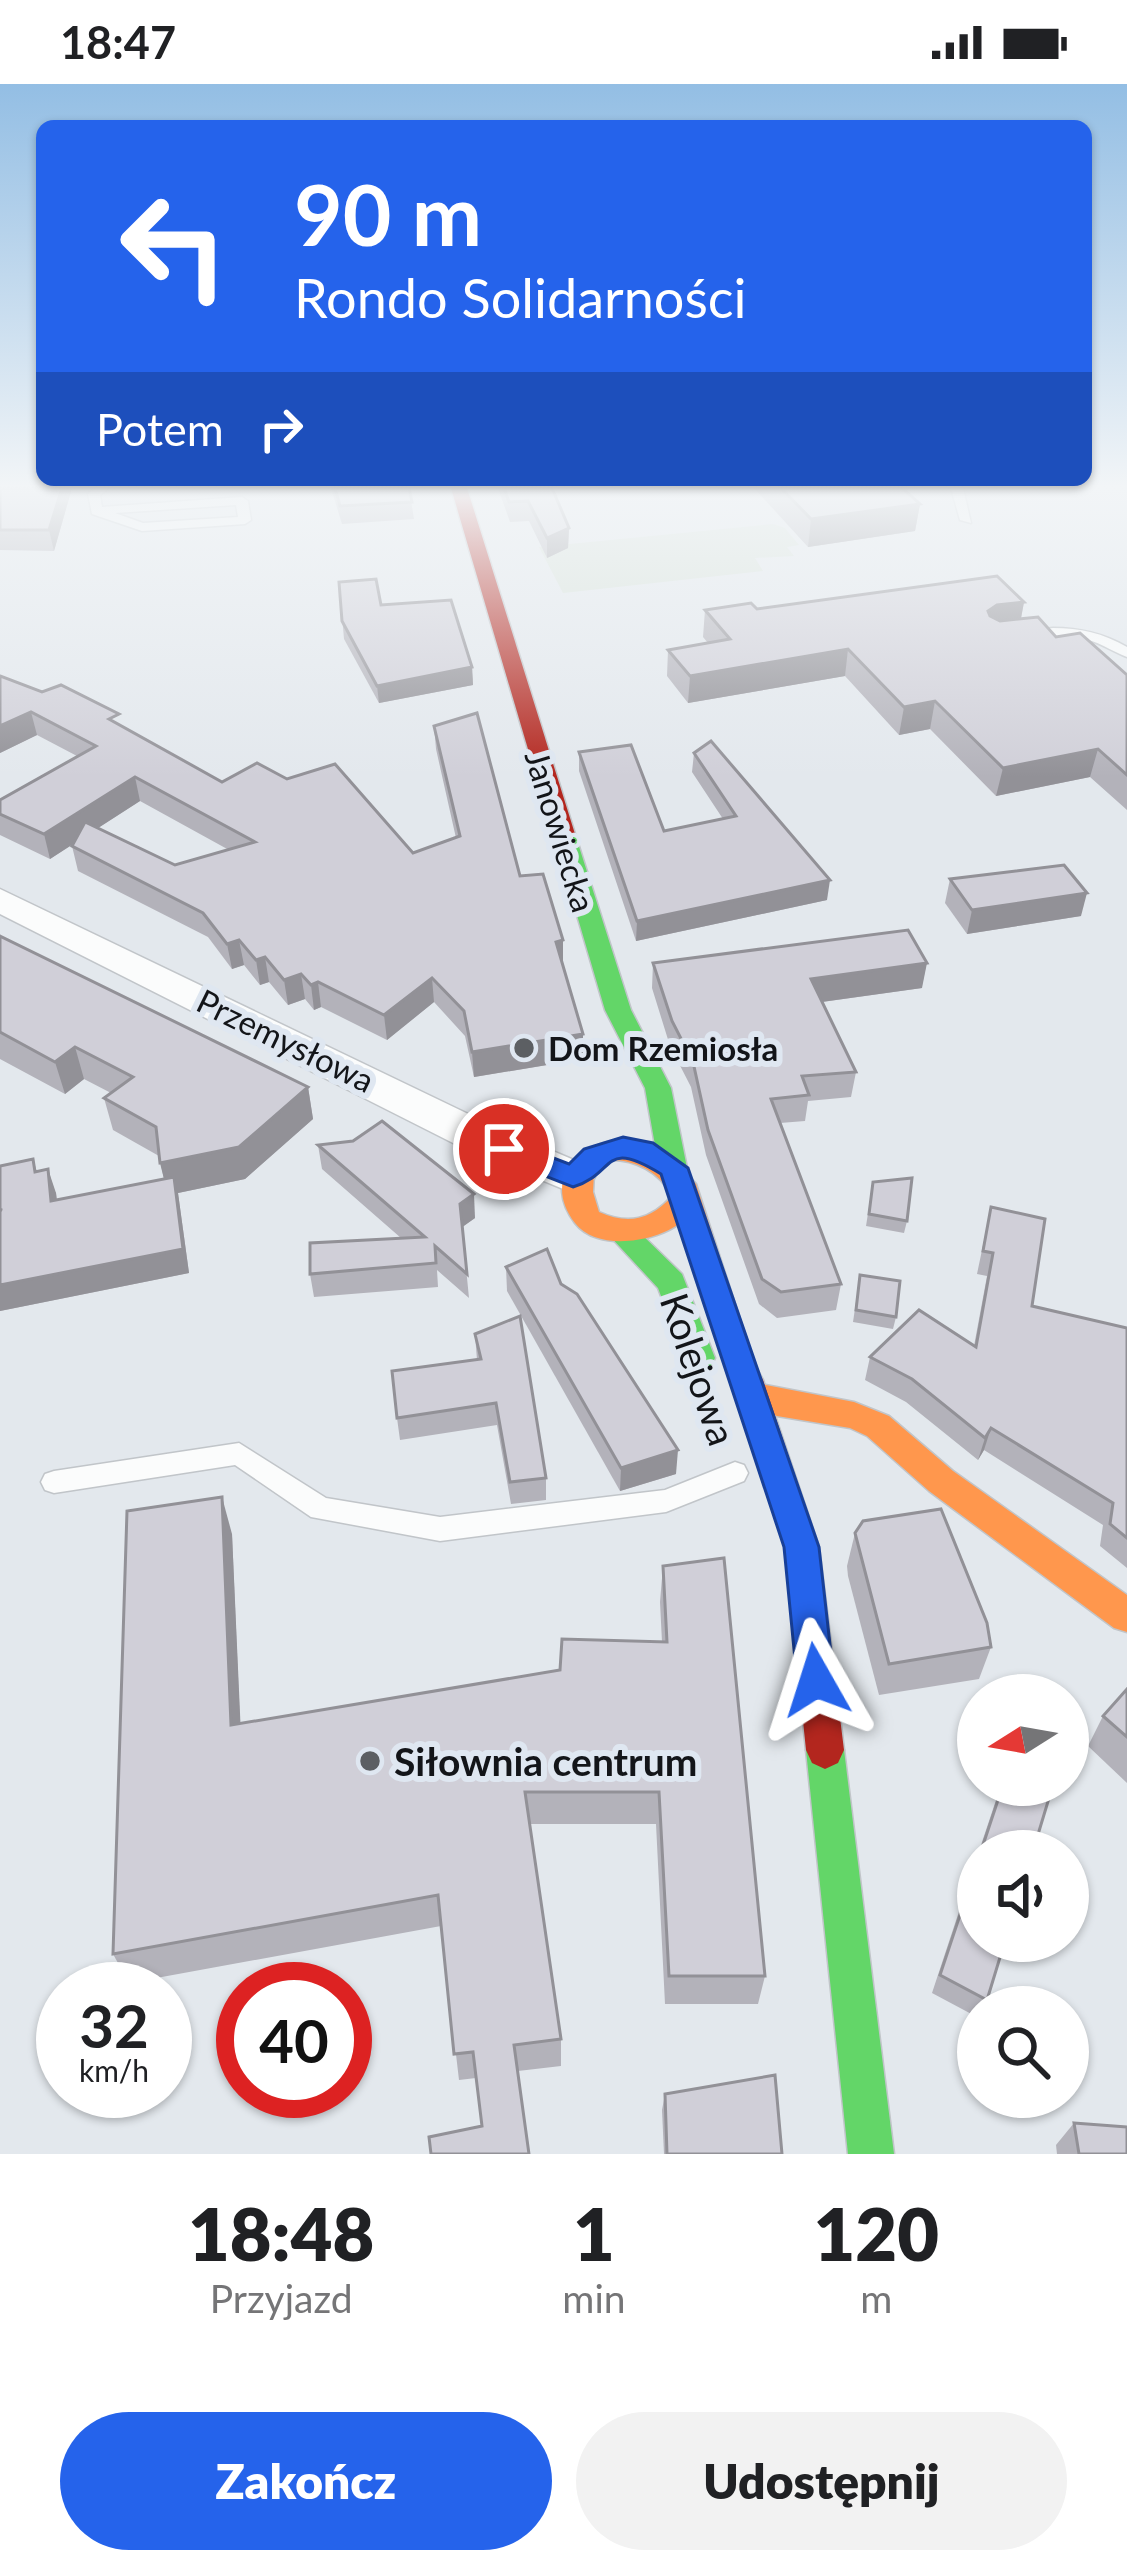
<!DOCTYPE html>
<html lang="pl">
<meta charset="utf-8">
<style>
body{margin:0;font-family:Lato,sans-serif;background:#f2f2f2;color:#202124;height:100vh;display:flex;flex-direction:column;font-size:45px;white-space:nowrap}
*{box-sizing:border-box;margin:0}
p{font-size:39px;color:#757577}
.icon{flex:none;width:66px;height:66px;fill:none;stroke:currentColor;stroke-width:2;stroke-linecap:round;stroke-linejoin:round}
.map{position:relative;height:2070px;overflow:hidden}
.side{display:flex;flex-direction:column;background:#fff;flex:1}
.side>*{flex:none}
.banner{position:absolute;left:36px;top:36px;width:1056px;height:366px;border-radius:18px;box-shadow:0 3px 9px #0004;background:#2563eb;color:#fff;overflow:hidden}
.needle{width:78px;rotate:259deg}
.controls{position:absolute;left:957px;top:1590px;display:grid;gap:24px}
.controls a{display:grid;place-items:center;width:132px;height:132px;border-radius:50%;background:#fff;box-shadow:0 3px 9px #0004;font-size:60px}
.speed{position:absolute;left:36px;top:1878px;display:flex;gap:24px;font-size:60px;font-weight:700;text-align:center}
.speed>*{display:grid;place-content:center;width:156px;height:156px;border-radius:50%;background:#fff;box-shadow:0 3px 9px #0004;line-height:1}
.speed small{font-size:30px;font-weight:400}
.speed .limit{border:18px solid #d22;background:#fff;color:#111}
.pin{position:absolute;display:grid;place-items:center;width:102px;height:102px;color:#fff;margin:-51px;border:6px solid #fff;border-radius:50%;box-shadow:0 3px 12px #0007}
.me{position:absolute;width:132px;margin:-66px;rotate:354deg;stroke-linejoin:round;filter:drop-shadow(0 0 9px #0008)}
.turn{display:flex;align-items:center;gap:42px;height:252px;padding:0 60px;font-size:54px}
.turn .icon{width:156px;height:156px;stroke-width:2.5}
.turn b{display:block;font-size:84px;line-height:102px}
.then{display:flex;align-items:center;height:114px;padding:0 60px;background:#0003;gap:24px;font-size:45px}
.eta{display:flex;justify-content:space-evenly;align-items:center;height:204px;text-align:center}
.eta b{font-size:72px;font-weight:800;line-height:84px}
.action{display:flex;gap:24px;margin-top:auto;padding:24px 60px}
.action a{flex:1;height:138px;border-radius:72px;background:#2563eb;color:#fff;font-size:48px;font-weight:800;line-height:138px;text-align:center}
.action a+a{background:#f2f2f2;color:#202124}
.status{display:flex;justify-content:space-between;align-items:center;height:84px;padding:0 60px;background:#fff;direction:ltr}
.status svg{height:33px;fill:currentColor}
.map>svg:first-child{display:block}
.green{fill:#d6e1d7}
.lines{fill:none;stroke-linecap:round;stroke-linejoin:round}
.lane-casing{stroke:#c1c5c9;stroke-width:3}
.street-casing{stroke:#c1c5c9;stroke-width:3}
.fast-casing{stroke:#c1c5c9;stroke-width:3}
.slow-casing{stroke:#c1c5c9;stroke-width:3}
.jam-casing{stroke:#c1c5c9;stroke-width:3}
.lane{fill:#fbfcfc;fill-rule:evenodd}
.street{fill:#fbfcfc;fill-rule:evenodd}
.fast{fill:#63d668;fill-rule:evenodd}
.slow{fill:#ff974d;fill-rule:evenodd}
.jam{fill:#b3261e;fill-rule:evenodd}
.wall{fill:#b3b2ba;fill-rule:evenodd}
.shaded-wall{fill:#929197}
.building{fill:#d0cfd8;stroke:#929197;stroke-width:3}
.route{fill:#2563eb;stroke:#184099;stroke-width:3}
.poi-dot{fill:#5c5f63;stroke:#dfe7f1;stroke-width:4.5}
.labels{text-anchor:middle;dominant-baseline:central;stroke-width:12;stroke-linejoin:round;paint-order:stroke}
.street-label{font-size:33px;fill:#131519;stroke:#dfe7f1}
.poi-label{font-size:33px;font-weight:bold;fill:#131519;stroke:#dfe7f1;text-anchor:start}
.near-street-label{font-size:39px;fill:#131519;stroke:#dfe7f1}
.near-poi-label{font-size:39px;font-weight:bold;fill:#131519;stroke:#dfe7f1;text-anchor:start}
</style>
<div class="status"><b>18:47</b><svg viewBox="0 0 49 12"><path d="M0 12V9h3v3zM5 12V6h3v6zM10 12V3h3v9zM15 12V0h3v12zM26 1h20v11H26zM47 4h2v5h-2z"/></svg></div>
<div class="map">
<svg width="1127" height="2070" viewBox="0 0 1127 2070">
<rect width="100%" height="100%" fill="#e3e8ed"/>
<path class="green" d="M773 440 785 444 799 461 787 463 794 472 755 474 763 487 563 509 539 463Z"/>
<g class="lines">
<g class="lane-casing">
<g id="lane">
<path d="M95 404H109L100 411 102 423 242 413 248 417 251 436 245 440 142 447 92 430 88 410ZM236 421 238 433 143 439 115 429Z"/>
<path d="M951 404H963L971 439 960 436Z"/>
<path d="M1053 544C1080 544 1103 549 1127 563V573C1111 567 1097 556 1079 554 1059 551 1035 559 1018 551L1025 547Z"/>
<path d="M239 1359 326 1414 440 1433 665 1406 735 1378 744 1381 748 1389 744 1397 666 1428 440 1457 311 1433 235 1381 54 1409 45 1406 41 1398 45 1390 54 1387Z"/>
</g>
</g>
<g class="street-casing">
<path id="street" d="M0 805 489 1040 588 1082 595 1093 588 1104 573 1109 459 1062 0 830Z"/>
</g>
<g class="fast-casing">
<g id="fast">
<path d="M564 743 575 750 631 926 671 1004 687 1084 683 1091 673 1094 659 1084 645 1004 605 926 553 750Z"/>
<path d="M623 1139 633 1142 682 1190 715 1274 710 1283 699 1287 688 1283 658 1204 608 1150 613 1142Z"/>
<path d="M825 1647 838 1653 844 1666 894 2070H848L806 1666 812 1653Z"/>
</g>
</g>
<g class="slow-casing">
<path id="slow" d="M623 1056 674 1076 696 1100 761 1300 854 1318 889 1332 953 1387 1127 1511V1548L1114 1544 929 1407 867 1352 850 1344 777 1332 741 1319 680 1139C656 1158 597 1168 575 1139 542 1096 577 1058 623 1056ZM608 1076C635 1075 660 1088 672 1112 651 1136 628 1141 599 1128L593 1108 594 1089Z"/>
</g>
<g class="jam-casing">
<g id="jam">
<path d="M451 404H467L575 750 572 755 564 757 553 750Z"/>
<path d="M747 1283 758 1287 763 1296 819 1463 844 1666 838 1679 825 1685 812 1679 806 1666 785 1463 731 1296 736 1287Z"/>
</g>
</g>
<use href="#lane" class="lane"/>
<use href="#street" class="street"/>
<use href="#fast" class="fast"/>
<use href="#slow" class="slow"/>
<use href="#jam" class="jam"/>
</g>
<g class="wall">
<path d="M0 404H72L54 467 0 466Z"/>
<path d="M331 404H409L414 435 342 440Z"/>
<path d="M498 404H552L569 444 568 464 547 474 529 437 510 438Z"/>
<path d="M754 404H917L904 406 920 420 915 447 808 463Z"/>
<path d="M339 498 381 521 472 583 473 601 379 619 344 555Z"/>
<path d="M1024 518 1021 535 1127 591V726L1090 693 996 712 930 645 899 651 845 592 688 619 667 592 668 566 708 559 703 553 705 526Z"/>
<path d="M0 592 121 642 222 698 413 769 456 754 436 665 434 642 520 792 563 881 583 950V975L474 993 465 952 434 918 387 956 321 923 314 926 305 915 288 921 269 898 260 901 244 881 232 885 208 853 78 787 72 762 73 760 50 775 0 751V716L77 672 37 651 0 669ZM140 717 229 766 175 781 98 744Z"/>
<path d="M579 668 664 747 723 735 692 688 694 669 827 816 636 857 579 687Z"/>
<path d="M950 795 1081 832 967 850 945 819Z"/>
<path d="M0 852 308 1003 313 1035 245 1095 178 1109 189 1189 0 1227V1082L33 1075 37 1088 56 1109 57 1116 164 1095 159 1072 113 1046 104 1014 111 1009 84 995 65 1010 0 975Z"/>
<path d="M653 879 922 904 822 918 856 988 851 1013 808 1017 805 1037 780 1039 841 1200 836 1226 777 1234 759 1220 706 1071 691 1003 670 962 652 904Z"/>
<path d="M318 1061 475 1134 462 1143 469 1214 437 1186 438 1203 314 1213 310 1190 401 1154 322 1085Z"/>
<path d="M873 1098 907 1137 904 1149 866 1142Z"/>
<path d="M991 1123 1032 1222 1127 1244V1484L1100 1462 1103 1441 984 1366 978 1376 906 1318 865 1296 870 1273 974 1262 987 1192 977 1190Z"/>
<path d="M506 1183 561 1200 676 1390 620 1407 507 1207Z"/>
<path d="M860 1191 896 1233 893 1245 853 1238Z"/>
<path d="M475 1250 546 1394V1416L511 1420 497 1341 400 1356 397 1334 477 1276Z"/>
<path d="M855 1449 991 1563 979 1595 879 1611 848 1492 847 1482Z"/>
<path d="M232 1450 240 1639 560 1586 662 1558 660 1518 663 1482 765 1892 758 1920H665L656 1740H530L561 1955V1982L518 1987 482 2042 476 1994 459 1996 441 1842 129 1899 113 1870Z"/>
<path d="M1127 1605V1699L1088 1662 1103 1632Z"/>
<path d="M1001 1701H1053L1033 1767H979Z"/>
<path d="M978 1770V1857L987 1916 983 1923H978L977 1933 932 1909Z"/>
<path d="M665 2010 782 2070H664L662 2026Z"/>
<path d="M1074 2039 1127 2070H1057L1056 2061Z"/>
</g>
<g class="shaded-wall">
<path d="M62 404H72L54 467 49 446Z"/>
<path d="M920 420 915 447 808 463 811 435Z"/>
<path d="M569 444 568 464 547 474V454Z"/>
<path d="M1024 518 1019 544 992 547 988 527 997 521Z"/>
<path d="M848 565 845 592 688 619 690 592Z"/>
<path d="M472 583 473 601 379 619 377 602Z"/>
<path d="M935 617 930 645 899 651 904 623Z"/>
<path d="M31 628 37 651 0 669V642Z"/>
<path d="M1098 665 1090 693 996 712 1003 684Z"/>
<path d="M135 693 140 717 50 775 44 750Z"/>
<path d="M830 796 827 816 636 857 637 837Z"/>
<path d="M1087 809 1081 832 967 850 972 826Z"/>
<path d="M239 856 244 881 232 885 227 860Z"/>
<path d="M563 856V881L556 858Z"/>
<path d="M265 873 269 898 260 901 256 876Z"/>
<path d="M927 879 922 904 807 920 811 895Z"/>
<path d="M301 890 305 915 288 921 284 896Z"/>
<path d="M432 894 434 918 387 956 384 931Z"/>
<path d="M318 898 321 923 314 926 311 901Z"/>
<path d="M583 950V975L474 993 472 968Z"/>
<path d="M75 963 84 995 65 1010 55 978Z"/>
<path d="M308 1003 313 1035 245 1095 178 1109 189 1189 0 1227V1201L168 1111 160 1079Z"/>
<path d="M48 1085 56 1109 59 1141 51 1117Z"/>
<path d="M474 1110 475 1134 461 1144 460 1120Z"/>
<path d="M991 1344 984 1366 978 1376 985 1354Z"/>
<path d="M678 1366 676 1390 620 1407 621 1384Z"/>
<path d="M222 1413 232 1450 242 1674 231 1641Z"/>
</g>
<g class="building">
<path d="M0 404H62L49 446H0Z"/>
<path d="M335 404H409L412 418 340 422Z"/>
<path d="M504 404H552L569 444 547 454 528 417 509 418Z"/>
<path d="M781 404H902L920 420 811 435Z"/>
<path d="M997 492 1024 518 997 521 988 527 990 532 1000 537 1038 533 1056 553 1080 549 1127 591V691L1098 665 1003 684 935 617 904 623 848 565 690 592 668 566 730 555 705 526 751 519 757 525Z"/>
<path d="M376 495 381 521 451 516 472 583 377 602 342 537 339 498Z"/>
<path d="M0 592 42 608 61 601 119 630 109 635 222 698 257 679 287 695 335 680 413 769 460 752 434 642 477 629 520 792 543 790 563 856 556 858 583 950 472 968 464 927 432 894 384 931 318 898 311 901 301 890 284 896 265 873 256 876 239 856 227 860 203 829 72 762 85 738 175 781 255 758 135 693 44 750 0 730V716L96 662 31 628 0 642Z"/>
<path d="M711 657 830 796 637 837 579 668 631 661 664 747 736 732 694 669Z"/>
<path d="M1064 781 1087 809 972 826 950 795Z"/>
<path d="M908 846 927 879 811 895 856 988 802 992 809 1011 771 1015 841 1200 781 1208 762 1195 708 1046 693 978 672 937 653 879Z"/>
<path d="M0 852 308 1003 239 1063 160 1079 156 1043 104 1014 133 993 75 963 55 978 0 948Z"/>
<path d="M382 1037 474 1110 460 1120 467 1190 435 1162 436 1179 310 1190V1159L425 1153 318 1061 353 1057Z"/>
<path d="M33 1075 35 1088 48 1085 51 1117 174 1093 183 1165 0 1201V1126H2L0 1125V1082Z"/>
<path d="M912 1094 907 1137 869 1130 873 1098Z"/>
<path d="M991 1123 1045 1135 1032 1222 1127 1244V1454L1110 1440 1113 1419 991 1344 985 1354 912 1295 870 1273 919 1226 976 1263 993 1169 983 1167Z"/>
<path d="M547 1165 561 1200 577 1210 678 1366 621 1384 506 1183Z"/>
<path d="M860 1191 900 1197 896 1233 856 1226Z"/>
<path d="M520 1232 546 1394 510 1398 496 1319 397 1334 392 1287 481 1275 475 1250Z"/>
<path d="M222 1413 231 1641 560 1586 562 1555 667 1558 663 1482 724 1474 765 1892H669L659 1708H525L561 1955 514 1961 529 2070H431L429 2053 482 2042 473 1968 454 1970 438 1811 113 1870 127 1427Z"/>
<path d="M941 1425 987 1539 991 1563 889 1580 855 1449 863 1437Z"/>
<path d="M1127 1605V1653L1103 1632Z"/>
<path d="M1003 1701H1053L1033 1767H981Z"/>
<path d="M978 1777V1857H1005L987 1916 940 1891Z"/>
<path d="M775 1991 782 2070H667L665 2010Z"/>
<path d="M1074 2039 1127 2043V2070H1079Z"/>
</g>
<linearGradient id="sky" x2="0" y2="1"><stop stop-color="#93bee4"/><stop offset="0.58" stop-color="#f2f5f7"/><stop offset="1" stop-color="#f2f5f7" stop-opacity="0"/></linearGradient>
<rect width="1127" height="693" fill="url(#sky)"/>
<path class="route" d="M623 1053 653 1059 688 1084 819 1463 834 1596 829 1609 816 1614 802 1609 797 1596 784 1463 661 1090C601 1053 617 1090 573 1103L494 1072 490 1065 504 1055 569 1080 584 1065Z"/>
<g class="poi-dot">
<circle cx="524" cy="964" r="12"/>
<circle cx="370" cy="1677" r="12"/>
</g>
<g class="labels">
<g class="street-label">
<text transform="translate(561 747) rotate(73)">Janowiecka</text>
<text transform="translate(286 956) rotate(26)">Przemysłowa</text>
</g>
<g class="poi-label">
<text x="548" y="964">Dom Rzemiosła</text>
</g>
<g class="near-street-label">
<text transform="translate(699 1285) rotate(71)">Kolejowa</text>
</g>
<g class="near-poi-label">
<text x="394" y="1677">Siłownia centrum</text>
</g>
</g>
</svg>
<div class="controls">
<a><svg class="needle" viewBox="-14 -14 28 28"><path d="M0-13l5 13h-10z" fill="#e53935"/><path d="M0 13l5-13h-10z" fill="#757577"/></svg></a>
<a><svg class="icon" aria-label="sound" viewBox="0 0 24 24"><path d="M4 9h4l5-4v14l-5-4H4zM17 9q2 3 0 6"/></svg></a>
<a><svg class="icon" aria-label="search" viewBox="0 0 24 24"><circle cx="10" cy="10" r="6"/><path d="M15 15l6 6"/></svg></a>
</div>
<div class="speed"><div>32<small>km/h</small></div><div class="limit">40</div></div>
<div class="pin" style="left:504px;top:1065px;background:#d93025"><svg class="icon" aria-label="arrive" viewBox="0 0 24 24"><path d="M6 21V4h12l-3 4 3 4H6"/></svg></div>
<svg class="me" style="left:816px;top:1596px" viewBox="-20 -20 40 40"><path d="M0-17L14 15 0 8-14 15z" fill="#2563eb" stroke="#fff" stroke-width="4"/></svg>
<div class="banner">
<div class="turn"><svg class="icon" aria-label="left" viewBox="0 0 24 24"><path d="M17 20v-9H6M10 6l-5 5 5 5"/></svg><div><b>90 m</b>Rondo Solidarności</div></div>
<div class="then">Potem<svg class="icon" aria-label="right" viewBox="0 0 24 24"><path d="M7 20v-9h11M14 6l5 5-5 5"/></svg></div>
</div>
</div>
<section class="side">
<div class="eta">
<div><b>18:48</b><p>Przyjazd</p></div>
<div><b>1</b><p>min</p></div>
<div><b>120</b><p>m</p></div>
</div>
<div class="action"><a>Zakończ</a><a>Udostępnij</a></div>
</section>
